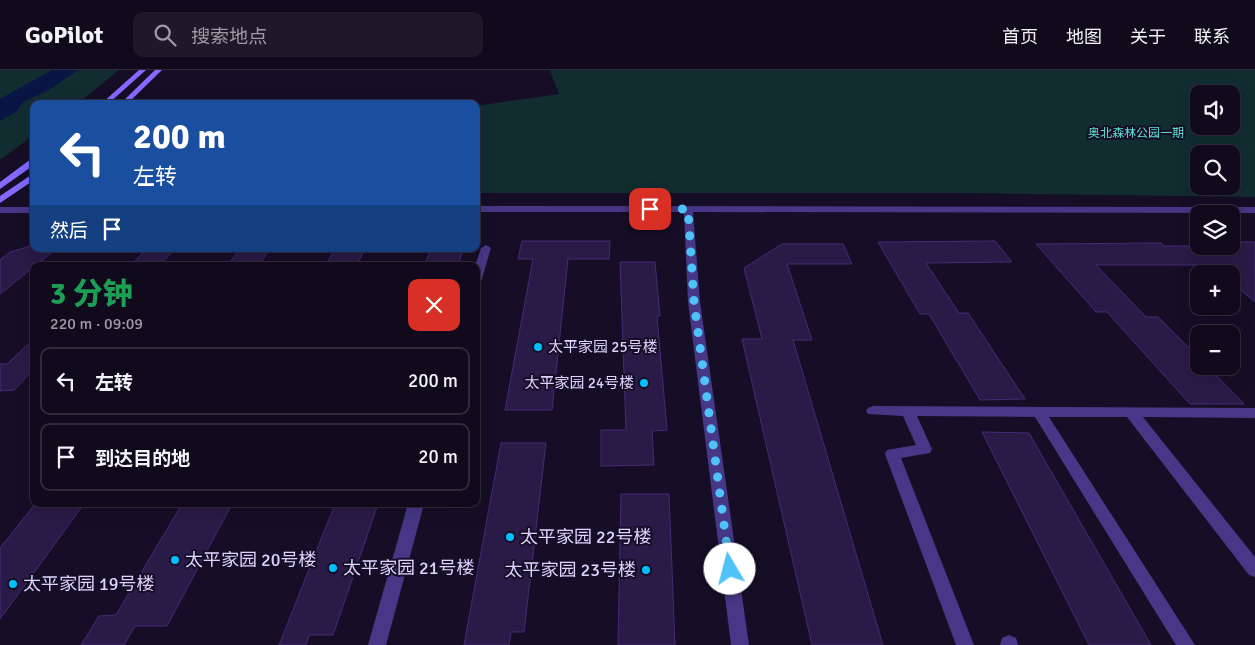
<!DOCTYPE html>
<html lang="zh">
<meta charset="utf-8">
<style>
body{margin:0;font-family:Signika,"Noto Sans SC",sans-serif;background:#1e1829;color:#f1f3f6;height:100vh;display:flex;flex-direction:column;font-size:19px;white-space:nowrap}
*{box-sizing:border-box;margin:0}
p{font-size:16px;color:#9c9aa3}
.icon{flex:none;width:28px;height:28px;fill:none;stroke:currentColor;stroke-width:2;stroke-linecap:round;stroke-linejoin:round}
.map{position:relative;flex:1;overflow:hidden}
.drawer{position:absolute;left:30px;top:192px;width:450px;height:245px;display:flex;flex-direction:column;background:#100a1c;border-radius:10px;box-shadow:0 5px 20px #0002,0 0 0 1px #302b3b}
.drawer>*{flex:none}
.top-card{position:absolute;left:30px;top:30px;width:450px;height:152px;border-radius:10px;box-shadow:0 5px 20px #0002,0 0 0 1px #302b3b;background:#1a4fa0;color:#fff;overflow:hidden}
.controls{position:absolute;left:1190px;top:15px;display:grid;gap:10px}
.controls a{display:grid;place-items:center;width:50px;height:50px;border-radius:10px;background:#100a1c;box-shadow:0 5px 20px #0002,0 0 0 1px #302b3b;font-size:25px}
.pin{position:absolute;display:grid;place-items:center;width:42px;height:42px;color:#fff;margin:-21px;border-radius:10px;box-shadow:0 2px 8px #0006}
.me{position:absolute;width:55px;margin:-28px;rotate:352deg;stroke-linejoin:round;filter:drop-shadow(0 0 4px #0008)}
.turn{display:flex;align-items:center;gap:18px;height:105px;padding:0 20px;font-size:22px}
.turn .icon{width:65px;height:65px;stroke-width:2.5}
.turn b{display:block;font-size:35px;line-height:42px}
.then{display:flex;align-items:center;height:48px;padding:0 20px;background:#0003;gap:10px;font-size:19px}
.round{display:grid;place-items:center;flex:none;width:52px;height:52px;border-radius:10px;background:#1e1829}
.overview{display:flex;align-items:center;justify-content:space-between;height:85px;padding:0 20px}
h1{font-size:30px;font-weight:800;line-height:38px;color:#1e9e55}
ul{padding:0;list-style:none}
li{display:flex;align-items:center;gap:15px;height:68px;margin:0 10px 8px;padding:0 10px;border:2px solid #302b3b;border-radius:10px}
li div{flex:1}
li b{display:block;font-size:19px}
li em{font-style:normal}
header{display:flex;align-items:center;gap:30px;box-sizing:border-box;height:70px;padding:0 25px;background:#100a1c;border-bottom:1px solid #302b3b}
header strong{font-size:24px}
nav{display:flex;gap:28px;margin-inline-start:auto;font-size:18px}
.search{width:350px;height:45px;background:#1e1829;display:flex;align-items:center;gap:12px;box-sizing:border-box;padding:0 18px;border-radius:10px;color:#9c9aa3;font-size:19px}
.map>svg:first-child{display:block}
.green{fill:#112d30;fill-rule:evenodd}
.water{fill:#081545}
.building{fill:#2a1a47;stroke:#442b74}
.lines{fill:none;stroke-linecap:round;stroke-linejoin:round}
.minor{fill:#463886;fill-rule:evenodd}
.secondary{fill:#846aff;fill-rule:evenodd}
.route{stroke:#4fc3f7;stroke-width:9;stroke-dasharray:0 16.2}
.poi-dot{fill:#00bffe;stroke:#160e26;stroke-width:2}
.labels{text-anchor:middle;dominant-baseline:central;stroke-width:4;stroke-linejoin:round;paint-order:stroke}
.far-park-label{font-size:12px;fill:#5be3d5;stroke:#160e26}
.poi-label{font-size:15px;fill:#dfd3ff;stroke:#160e26;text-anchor:start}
.near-poi-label{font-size:18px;fill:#dfd3ff;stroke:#160e26;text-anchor:start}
</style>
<header>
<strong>GoPilot</strong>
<div class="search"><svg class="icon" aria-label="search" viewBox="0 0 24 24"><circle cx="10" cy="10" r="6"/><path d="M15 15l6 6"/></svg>搜索地点</div>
<nav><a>首页</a><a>地图</a><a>关于</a><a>联系</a></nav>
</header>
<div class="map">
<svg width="1255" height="575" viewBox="0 0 1255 575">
<rect width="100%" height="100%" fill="#160e26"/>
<g class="green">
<path d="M0 0H119L77 34H34V65L0 90Z"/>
<path d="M550 0H1255V127L967 123H476V36L559 24ZM1199 24H1231V56H1199ZM1199 84H1231V116H1199Z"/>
</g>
<path class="water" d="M52 0H78L49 20 23 32 16 42 0 51V29Z"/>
<g class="building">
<path d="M522 171H610L609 189H568L552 340H505L533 189H518Z"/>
<path d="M995 171 1012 192 926 193 959 243H968L1025 329 980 330 929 244H920L878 172Z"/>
<path d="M1231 172H1255V232L1231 212V204H1222L1211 195H1096L1146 247H1158L1199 288V296H1207L1244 334H1190L1107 242H1096L1036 174 1161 173 1164 176H1231Z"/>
<path d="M782 174H843L852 194H787L812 270H793L883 575H812L742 269H762L744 198Z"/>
<path d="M34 175V179H56L0 224V190L10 182Z"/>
<path d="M147 179H175L159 196H130Z"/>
<path d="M240 179H270L258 196H227Z"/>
<path d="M335 179H365L356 196H325Z"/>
<path d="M431 179H463L458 196H424Z"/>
<path d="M620 192H655L660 246H657L667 360 652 361 654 395 601 396V360H626Z"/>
<path d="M34 269V299L14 320 0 321V294H7Z"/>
<path d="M982 362 1029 363 1151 575H1089Z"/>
<path d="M501 373H546L524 562H511L509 575H464Z"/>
<path d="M621 424H669L675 575H618Z"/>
<path d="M35 434H84L0 549V478Z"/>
<path d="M182 434H232L167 556H135L124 575H81L99 546 116 545Z"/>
<path d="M335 434H378L333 565H309L306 575H279Z"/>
</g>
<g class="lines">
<g class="minor">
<path d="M476 136 1255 137V143L693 142 700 232 749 575H731L688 232 684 142H476Z"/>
<rect x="0" y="137" width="34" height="6"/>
<path d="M486 175 491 178 481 212 476 215 475 196 481 178Z"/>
<path d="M873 336 1255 338V348L1143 347 1255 487V507L1249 505 1127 347H1049L1195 575H1176L1035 347 917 346 932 379 930 383 901 388 974 575H956L885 384 887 380 916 375 903 346 868 344 866 341 868 338Z"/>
<path d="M408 434H424L386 575H368Z"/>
<path d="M1009 565 1016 568 1018 575H1000L1002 568Z"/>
</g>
<g class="secondary">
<path d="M139 0H146L108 34H101Z"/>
<path d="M155 0H162L127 34H120Z"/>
<path d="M31 89H34V95L0 119V112Z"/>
<path d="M34 103V110L0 133V126Z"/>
</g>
</g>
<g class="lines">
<path class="route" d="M650 139H688L694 232 730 499"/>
</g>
<g class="poi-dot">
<circle cx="538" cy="277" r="5"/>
<circle cx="644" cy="313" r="5"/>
<circle cx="510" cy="467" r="5"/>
<circle cx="175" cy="490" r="5"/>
<circle cx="333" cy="498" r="5"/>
<circle cx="646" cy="500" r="5"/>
<circle cx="13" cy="514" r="5"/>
</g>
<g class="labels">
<g class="far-park-label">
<text x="1136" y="63">奥北森林公园一期</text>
</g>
<g class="poi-label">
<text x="548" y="277">太平家园 25号楼</text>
<text x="634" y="313" text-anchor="end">太平家园 24号楼</text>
</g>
<g class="near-poi-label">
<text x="520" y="467">太平家园 22号楼</text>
<text x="185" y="490">太平家园 20号楼</text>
<text x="343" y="498">太平家园 21号楼</text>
<text x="636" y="500" text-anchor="end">太平家园 23号楼</text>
<text x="23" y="514">太平家园 19号楼</text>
</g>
</g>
</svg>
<div class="controls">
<a><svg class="icon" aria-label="sound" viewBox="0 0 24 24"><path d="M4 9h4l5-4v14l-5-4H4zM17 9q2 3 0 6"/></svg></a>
<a><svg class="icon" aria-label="search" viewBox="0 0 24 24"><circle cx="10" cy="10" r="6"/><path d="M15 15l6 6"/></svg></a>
<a><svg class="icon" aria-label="layers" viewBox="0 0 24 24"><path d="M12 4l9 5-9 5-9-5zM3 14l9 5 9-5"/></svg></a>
<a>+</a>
<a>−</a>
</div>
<div class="pin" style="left:650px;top:139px;background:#d93025"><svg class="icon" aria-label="arrive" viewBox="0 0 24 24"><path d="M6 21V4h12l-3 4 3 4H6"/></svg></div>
<svg class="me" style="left:730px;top:499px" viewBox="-20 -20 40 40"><circle r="19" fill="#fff"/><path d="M0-13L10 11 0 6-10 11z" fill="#4fc3f7"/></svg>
<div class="top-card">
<div class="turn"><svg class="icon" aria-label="left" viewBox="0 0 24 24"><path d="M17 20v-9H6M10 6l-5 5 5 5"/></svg><div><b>200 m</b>左转</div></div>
<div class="then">然后<svg class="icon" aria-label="arrive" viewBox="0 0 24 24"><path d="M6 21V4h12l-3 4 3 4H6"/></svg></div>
</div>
<section class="drawer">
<div class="overview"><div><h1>3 分钟</h1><p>220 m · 09:09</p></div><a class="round" style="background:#d93025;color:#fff"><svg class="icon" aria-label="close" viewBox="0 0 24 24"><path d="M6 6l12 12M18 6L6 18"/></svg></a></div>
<ul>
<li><svg class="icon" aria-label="left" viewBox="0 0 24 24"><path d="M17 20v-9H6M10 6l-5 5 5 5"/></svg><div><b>左转</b></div><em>200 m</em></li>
<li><svg class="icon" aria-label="arrive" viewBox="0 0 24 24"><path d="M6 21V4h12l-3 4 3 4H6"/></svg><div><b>到达目的地</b></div><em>20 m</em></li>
</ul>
</section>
</div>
